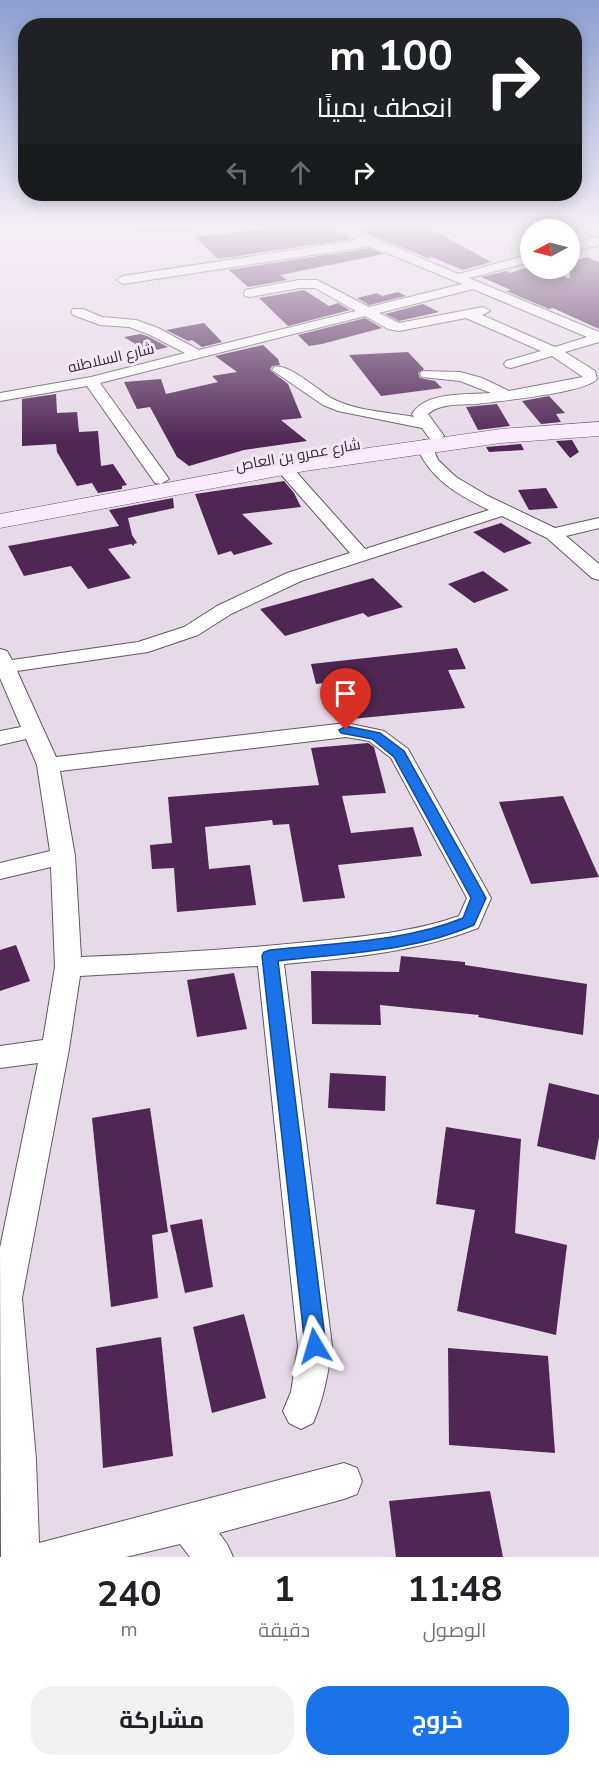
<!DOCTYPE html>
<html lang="ar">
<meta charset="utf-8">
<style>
body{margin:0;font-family:"Nunito Sans",Cairo,sans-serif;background:#f2f2f2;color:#202124;direction:rtl;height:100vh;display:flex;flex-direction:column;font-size:22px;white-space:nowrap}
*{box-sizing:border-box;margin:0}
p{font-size:20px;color:#757577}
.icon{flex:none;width:33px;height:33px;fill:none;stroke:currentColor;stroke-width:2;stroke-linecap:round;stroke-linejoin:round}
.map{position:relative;height:1557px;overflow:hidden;direction:ltr}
.details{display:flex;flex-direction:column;background:#fff;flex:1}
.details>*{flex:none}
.banner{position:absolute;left:18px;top:18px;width:564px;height:183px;border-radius:24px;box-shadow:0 3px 15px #0003;direction:rtl;background:#202124;color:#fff;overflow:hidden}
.needle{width:39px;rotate:263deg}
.buttons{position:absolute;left:520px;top:219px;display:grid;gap:12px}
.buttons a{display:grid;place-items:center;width:60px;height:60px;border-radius:50%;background:#fff;box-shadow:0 3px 15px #0003;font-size:30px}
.pin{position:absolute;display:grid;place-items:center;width:51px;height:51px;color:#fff;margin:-62px -26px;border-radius:50% 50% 50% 0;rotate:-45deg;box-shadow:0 0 6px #0007}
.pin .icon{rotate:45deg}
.me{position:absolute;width:66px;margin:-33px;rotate:353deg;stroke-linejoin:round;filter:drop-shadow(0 0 4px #0008)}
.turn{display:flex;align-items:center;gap:21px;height:126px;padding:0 30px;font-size:27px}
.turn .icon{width:78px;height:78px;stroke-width:2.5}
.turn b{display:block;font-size:42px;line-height:51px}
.lanes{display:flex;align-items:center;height:57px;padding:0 30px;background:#0003;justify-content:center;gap:30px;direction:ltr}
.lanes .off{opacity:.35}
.eta{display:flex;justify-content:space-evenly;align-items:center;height:102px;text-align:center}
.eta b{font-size:36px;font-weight:700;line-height:42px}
.button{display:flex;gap:12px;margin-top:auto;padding:12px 30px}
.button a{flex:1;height:69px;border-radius:24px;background:#1a73e8;color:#fff;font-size:24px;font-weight:700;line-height:69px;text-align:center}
.button a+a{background:#f2f2f2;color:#202124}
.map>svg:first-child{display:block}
.building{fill:#4e2753}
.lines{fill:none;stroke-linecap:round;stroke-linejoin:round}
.street-casing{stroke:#635864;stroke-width:2}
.secondary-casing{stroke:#635864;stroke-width:1}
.street{fill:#fff;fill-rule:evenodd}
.secondary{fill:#fbecfd;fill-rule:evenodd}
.route{fill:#1a73e8;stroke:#114b97;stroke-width:1.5}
.labels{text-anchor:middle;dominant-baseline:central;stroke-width:6;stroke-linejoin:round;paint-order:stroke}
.far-street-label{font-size:15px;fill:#302b30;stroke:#f4e7f5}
</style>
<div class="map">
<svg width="599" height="1557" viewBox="0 0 599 1557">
<rect width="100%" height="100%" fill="#e7dae8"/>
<g class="building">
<path d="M273 224H326L351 239 218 259 195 237 277 227Z"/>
<path d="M387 224H422L491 262 463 270 429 256 430 259 365 232Z"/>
<path d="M370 248 384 254 280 275 287 280 248 287 229 270Z"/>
<path d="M587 257 599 262V329L553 308 549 309 506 291 511 290 481 277 506 271 510 273 526 268H547L570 279V262Z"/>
<path d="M304 290 329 306 338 303 350 310 288 326 259 298Z"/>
<path d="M398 292 406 296 369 305 357 298 377 293 382 296Z"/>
<path d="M423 304 439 312 399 321 385 314Z"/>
<path d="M365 318 382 328 322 344 309 346 298 335Z"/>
<path d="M204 323 222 342 202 347 192 340 188 341 166 330Z"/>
<path d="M141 334 147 336 168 347 148 352 124 337Z"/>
<path d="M263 345 278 359 280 365 272 366 270 370 288 384 302 418 281 420 307 441 244 450 189 466 177 457 150 407 137 409 124 382 161 379 166 394 218 382 212 376 237 372 215 356Z"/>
<path d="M408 352 424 369 418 373 420 378 435 381 442 388 381 396 349 355Z"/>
<path d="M56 394 57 413 77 412 79 432 98 431 101 466 113 464 127 485 122 486V489L98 493 92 483 77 486 57 452 56 444 22 446V399Z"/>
<path d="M549 396 565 413 556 414 561 422 541 424 522 401Z"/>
<path d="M497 404 510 426 478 430 466 407Z"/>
<path d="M572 440 579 452 570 458 556 441Z"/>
<path d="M521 444 524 450 489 452 486 447Z"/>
<path d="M284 481 294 493 301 507 242 514 273 544 234 555 231 551 218 555 195 494Z"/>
<path d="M546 488 558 508 529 510 518 490Z"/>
<path d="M173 498 174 508 128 518 132 535 137 543 134 544V546L131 544 108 549 131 578 88 589 71 566 24 576 8 546 119 526 109 510Z"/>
<path d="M501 523 532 543 504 553 473 532Z"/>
<path d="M483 571 509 590 474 603 448 584Z"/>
<path d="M373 578 403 607 368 617 363 613 285 636 260 609Z"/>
<path d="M457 648 466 669 448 670 465 708 351 719 347 705 331 707 324 683 316 684 311 664Z"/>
<path d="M368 743 374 747 386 793 342 796 351 833 413 827 422 856 338 865 345 898 303 902 289 824 273 825 272 820 205 827 209 869 250 865 256 905 177 912 174 868 152 869 150 845 172 843 168 797 319 785 311 748Z"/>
<path d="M563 796 599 877 531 884 499 802Z"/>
<path d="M16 945 30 981 0 991V950Z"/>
<path d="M401 956 465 962V965L587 984 583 1035 478 1017 479 1015 380 1005 381 1025 312 1024 311 971 399 972Z"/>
<path d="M234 973 247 1029 197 1037 187 980Z"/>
<path d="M330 1073 386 1076 385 1111 328 1108Z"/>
<path d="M549 1083 599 1095V1137L595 1160 537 1146Z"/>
<path d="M150 1108 168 1232 152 1235 158 1298 111 1307 92 1118Z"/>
<path d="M446 1127 521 1139 515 1233 567 1245 556 1335 457 1311 475 1210 436 1204Z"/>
<path d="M202 1219 213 1287 185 1293 170 1225Z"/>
<path d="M244 1314 266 1398 212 1413 193 1327Z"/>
<path d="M161 1337 173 1456 103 1468 96 1348Z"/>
<path d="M448 1348 548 1356 555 1453 449 1445Z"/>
<path d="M490 1491 503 1557H396L389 1501Z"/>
</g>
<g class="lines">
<g class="street-casing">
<g id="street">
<path d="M120 224H224L218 227C197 229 136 237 120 224Z"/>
<path d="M328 224 347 226 385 224 358 231 458 274 531 254V262L469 278 599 332V342L565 352 595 371 597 379C586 393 498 401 476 404 461 405 440 403 428 414L444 436 436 441 430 439 422 428 338 411 323 405 272 370 274 367C288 363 318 390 331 398 355 411 388 412 414 417L412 414C426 391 467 395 491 393L460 381 422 377 420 374 422 371 460 372 482 378 509 391 583 377 552 356 511 368 506 367 504 364 506 361 541 351 466 318 399 331 388 329 365 316 100 383 169 479 161 484 155 483 87 386 0 401V393L91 377 185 353 148 334 129 327 100 325 73 315 71 312 73 309H83L102 317 136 320 158 328 199 350 356 311 315 288H299L250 297 245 296 244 293 245 290 299 280H317L369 307 462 284 370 246 123 284 117 280 123 276 358 240ZM473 289 587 337 555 347 482 315 490 311 483 307 399 323 379 313Z"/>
<path d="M599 237V245L570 252V244Z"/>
<path d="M424 440 430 442 438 460 456 477 488 496 555 528 599 518V528L566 536 599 564V580L592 578 547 538 502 516 301 581 231 614 198 635 148 652 17 671 56 757 346 723 384 731 408 749 491 898 478 928C416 952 350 958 284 964L332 1346C328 1373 324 1398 313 1423L301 1429 289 1423 283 1411 291 1392 298 1346 258 966 80 976 69 1049 22 1298 36 1460 39 1543 344 1463 357 1468 362 1481 357 1494 344 1499 219 1533 227 1544 233 1557H190L180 1544 126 1557H1L0 1248 38 1063 0 1068V1046L43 1040 55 967 51 867 0 879V863L50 851 37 765 26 739 0 745V731L21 727 0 678V649L7 651 12 660 138 642 184 627 217 606 287 573 350 553 278 471 276 468 278 465H290L365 549 489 510C456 494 430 479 416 445ZM346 737 369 741 391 758 467 898 459 916C414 932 366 936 319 941 240 949 160 954 81 957L75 856 60 771Z"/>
</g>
</g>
<g class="secondary-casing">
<path id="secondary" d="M599 422V436L501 443 305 471 0 528V514L305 457 501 429Z"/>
</g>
<use href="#street" class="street"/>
<use href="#secondary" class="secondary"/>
</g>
<linearGradient id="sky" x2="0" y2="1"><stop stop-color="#8e9ed1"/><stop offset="0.51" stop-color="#f4eef5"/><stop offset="1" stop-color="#f4eef5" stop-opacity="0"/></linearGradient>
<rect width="599" height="442" fill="url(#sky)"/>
<path class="route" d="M346 726 380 733 404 751 486 898 474 925C413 952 344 953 278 961L326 1346 323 1353 315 1356 308 1353 305 1346 262 956 264 952 270 950C332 943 405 942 463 918L471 898 394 757 372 739 341 733 339 730Z"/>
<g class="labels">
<g class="far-street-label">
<text transform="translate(111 358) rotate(-13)">شارع السلاطنه</text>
<text transform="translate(298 455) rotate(-10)">شارع عمرو بن العاص</text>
</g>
</g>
</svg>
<div class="buttons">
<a><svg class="needle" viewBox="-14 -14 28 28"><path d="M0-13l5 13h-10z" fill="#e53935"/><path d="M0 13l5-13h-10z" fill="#757577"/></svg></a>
</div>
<div class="pin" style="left:346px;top:730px;background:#d93025"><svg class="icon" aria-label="arrive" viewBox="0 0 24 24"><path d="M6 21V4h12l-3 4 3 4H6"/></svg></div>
<svg class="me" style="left:315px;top:1346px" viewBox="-20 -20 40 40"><path d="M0-17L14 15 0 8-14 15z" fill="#1a73e8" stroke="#fff" stroke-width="4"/></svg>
<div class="banner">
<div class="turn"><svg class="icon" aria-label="right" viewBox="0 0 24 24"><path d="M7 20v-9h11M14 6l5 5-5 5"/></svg><div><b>100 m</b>انعطف يمينًا</div></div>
<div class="lanes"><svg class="icon off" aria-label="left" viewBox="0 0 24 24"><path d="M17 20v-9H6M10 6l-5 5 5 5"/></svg><svg class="icon off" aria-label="ahead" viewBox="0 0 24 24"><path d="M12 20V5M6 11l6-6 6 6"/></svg><svg class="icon" aria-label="right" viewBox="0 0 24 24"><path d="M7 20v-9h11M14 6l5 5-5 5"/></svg></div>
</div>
</div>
<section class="details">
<div class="eta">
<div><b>11:48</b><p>الوصول</p></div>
<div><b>1</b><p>دقيقة</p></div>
<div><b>240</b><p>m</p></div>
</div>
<div class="button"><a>خروج</a><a>مشاركة</a></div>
</section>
